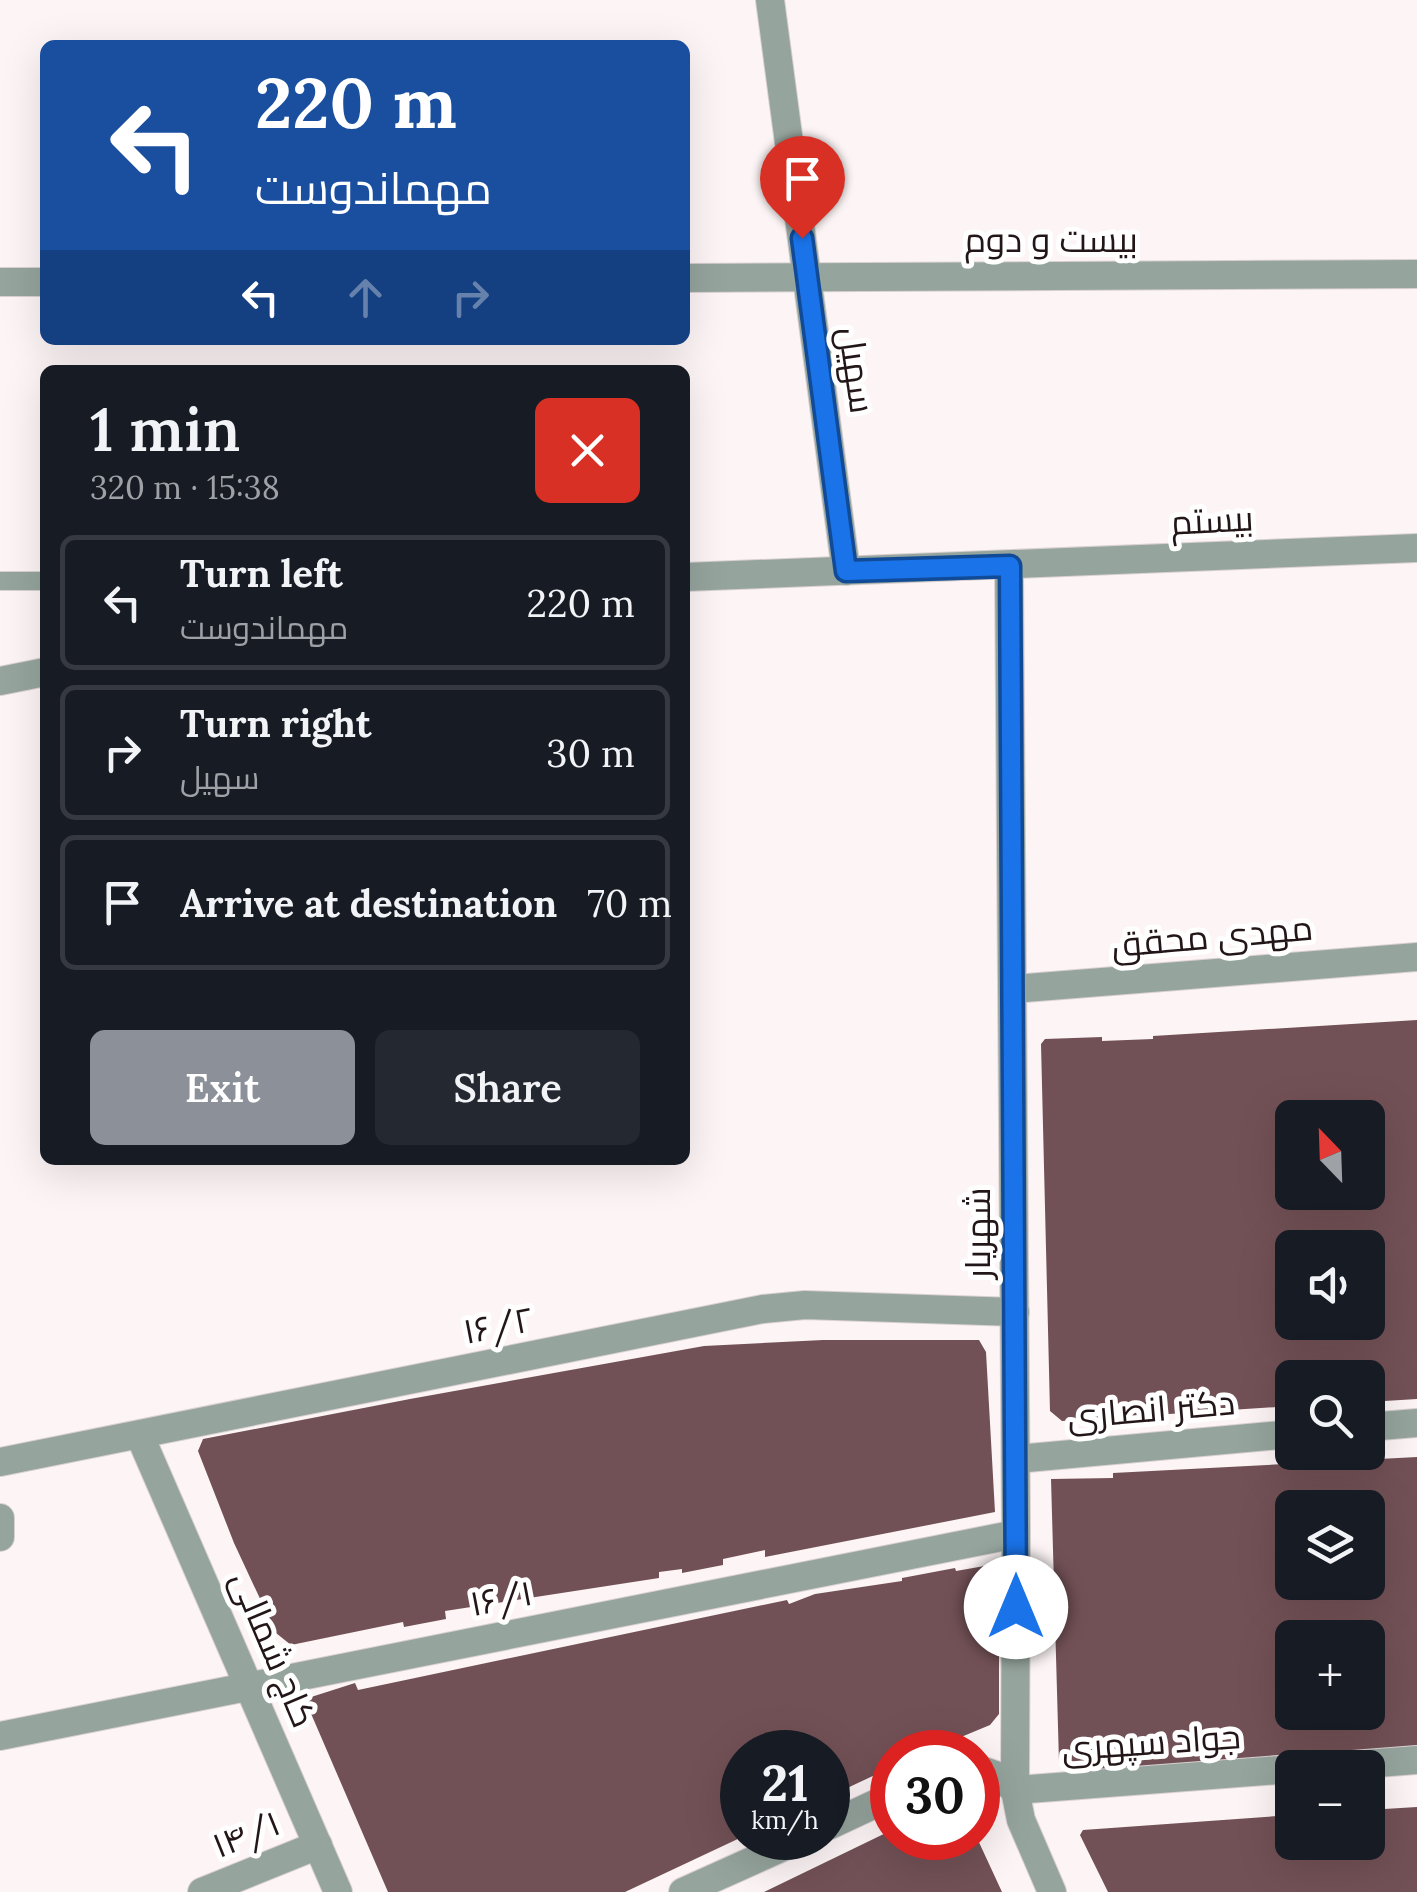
<!DOCTYPE html>
<meta charset="utf-8">
<style>
body{margin:0;font-family:Lora,Cairo,serif;background:#242831;color:#f1f3f6;height:100vh;display:flex;flex-direction:column;font-size:38px;white-space:nowrap}
*{box-sizing:border-box;margin:0}
p{font-size:32px;color:#9ea1a6}
.icon{flex:none;width:55px;height:55px;fill:none;stroke:currentColor;stroke-width:2;stroke-linecap:round;stroke-linejoin:round}
.map{position:relative;flex:1;overflow:hidden}
.panel{position:absolute;left:40px;top:365px;width:650px;height:800px;display:flex;flex-direction:column;background:#171b24;border-radius:15px;box-shadow:0 10px 40px #0002}
.panel>*{flex:none}
.banner{position:absolute;left:40px;top:40px;width:650px;height:305px;border-radius:15px;box-shadow:0 10px 40px #0002;background:#1a4fa0;color:#fff;overflow:hidden}
.needle{width:65px;rotate:337deg}
.fabs{position:absolute;left:1275px;top:1100px;display:grid;gap:20px}
.fabs a{display:grid;place-items:center;width:110px;height:110px;border-radius:15px;background:#171b24;box-shadow:0 10px 40px #0002;font-size:50px}
.speed{position:absolute;left:720px;top:1730px;display:flex;gap:20px;font-size:50px;font-weight:700;text-align:center}
.speed>*{display:grid;place-content:center;width:130px;height:130px;border-radius:50%;background:#171b24;box-shadow:0 10px 40px #0002;line-height:1}
.speed small{font-size:25px;font-weight:400}
.speed .limit{border:15px solid #d22;background:#fff;color:#111}
.pin{position:absolute;display:grid;place-items:center;width:85px;height:85px;color:#fff;margin:-102px -42px;border-radius:50% 50% 50% 0;rotate:-45deg;box-shadow:0 0 10px #0007}
.pin .icon{rotate:45deg}
.me{position:absolute;width:110px;margin:-55px;rotate:0deg;stroke-linejoin:round;filter:drop-shadow(0 0 8px #0008)}
.turn{display:flex;align-items:center;gap:35px;height:210px;padding:0 50px;font-size:45px}
.turn .icon{width:130px;height:130px;stroke-width:2.5}
.turn b{display:block;font-size:70px;line-height:85px}
.lanes{display:flex;align-items:center;height:95px;padding:0 50px;background:#0003;justify-content:center;gap:50px;direction:ltr}
.lanes .off{opacity:.35}
.round{display:grid;place-items:center;flex:none;width:105px;height:105px;border-radius:15px;background:#242831}
.summary{display:flex;align-items:center;justify-content:space-between;height:170px;padding:0 50px}
h1{font-size:60px;font-weight:600;line-height:75px}
.primary-button{display:flex;gap:20px;margin-top:auto;padding:20px 50px}
.primary-button a{flex:1;height:115px;border-radius:15px;background:#8c9099;color:#fff;font-size:40px;font-weight:600;line-height:115px;text-align:center}
.primary-button a+a{background:#242831;color:#f1f3f6}
ul{padding:0;list-style:none}
li{display:flex;align-items:center;gap:30px;height:135px;margin:0 20px 15px;padding:0 30px;border:5px solid #363941;border-radius:15px}
li div{flex:1}
li b{display:block;font-size:38px}
li em{font-style:normal}
.map>svg:first-child{display:block}
.building{fill:#725156;fill-rule:evenodd}
.lines{fill:none;stroke-linecap:round;stroke-linejoin:round}
.service-casing{stroke:#d9d0d2;stroke-width:20}
.minor-casing{stroke:#d9d0d2;stroke-width:30}
.tertiary-casing{stroke:#d9d0d2;stroke-width:30}
.service{stroke:#95a49d;stroke-width:18}
.minor{stroke:#95a49d;stroke-width:28}
.tertiary{stroke:#95a49d;stroke-width:28}
.route-casing{stroke:#114b97;stroke-width:25}
.route{stroke:#1a73e8;stroke-width:18}
.labels{text-anchor:middle;dominant-baseline:central;stroke-width:10;stroke-linejoin:round;paint-order:stroke}
.street-label{font-size:35px;fill:#231618;stroke:#fff}
</style>
<div class="map">
<svg width="1417" height="1892" viewBox="0 0 1417 1892">
<rect width="100%" height="100%" fill="#fcf4f5"/>
<g class="building">
<path d="M1417 1020V1399L1368 1402V1378H1292V1406L1062 1421 1050 1411 1041 1044 1045 1039 1102 1037V1041L1153 1039V1036ZM1292 1118H1368V1192H1292ZM1292 1248H1368V1322H1292Z"/>
<path d="M823 1340H979L986 1352 995 1512 765 1557V1550L723 1559V1565L682 1573V1569L659 1572V1578L445 1611 446 1619 404 1627 403 1622 291 1645 276 1633 234 1543 198 1451 203 1439 410 1399 704 1346Z"/>
<path d="M1417 1457V1749L1079 1772 1059 1762 1051 1479 1113 1478V1473ZM1292 1508H1368V1582H1292ZM1292 1638H1368V1712H1292Z"/>
<path d="M996 1564 1001 1586 997 1587 1002 1646H999V1714L990 1725 925 1752H892V1767L828 1797V1752H742V1837L625 1892H388L306 1702 308 1698 355 1683 358 1690 787 1600 789 1604 815 1594 902 1581V1578L955 1568 956 1571Z"/>
<path d="M1417 1807V1892H1108L1080 1835 1083 1830 1292 1815V1842H1368V1810Z"/>
<path d="M892 1830V1838H977L1002 1892H764Z"/>
</g>
<g class="lines">
<g class="service-casing">
<path id="service" d="M0 581H45"/>
</g>
<g class="minor-casing">
<g id="minor">
<path d="M770 0 846 571"/>
<path d="M685 278 1417 274"/>
<path d="M0 282H45"/>
<path d="M1009 566 1016 1534 1015 1790"/>
<path d="M685 577 1417 548"/>
<path d="M0 681 45 672"/>
<path d="M1013 989 1417 957"/>
<path d="M1368 1427 1417 1423"/>
<path d="M1016 1459 1292 1434"/>
<path d="M0 1462 763 1309 805 1305 1015 1312"/>
<path d="M0 1518V1537"/>
<path d="M0 1736 1016 1534"/>
<path d="M1314 1768 1417 1760"/>
<path d="M978 1769 998 1776 1015 1790"/>
<path d="M1015 1790 1292 1769"/>
<path d="M828 1826 892 1796"/>
<path d="M202 1892 318 1845"/>
<path d="M683 1892 803 1838"/>
</g>
</g>
<g class="tertiary-casing">
<g id="tertiary">
<path d="M140 1436 338 1892"/>
<path d="M1015 1790 1021 1820 1052 1892"/>
</g>
</g>
<use href="#service" class="service"/>
<use href="#minor" class="minor"/>
<use href="#tertiary" class="tertiary"/>
</g>
<g class="lines">
<g class="route-casing">
<path id="route" d="M802 238 846 571 1010 566 1016 1607"/>
</g>
<use href="#route" class="route"/>
</g>
<g class="labels">
<g class="street-label">
<text x="1051" y="239">بیست و دوم</text>
<text transform="translate(857 370) rotate(82)">سهیل</text>
<text transform="translate(1212 520) rotate(-3)">بیستم</text>
<text transform="translate(1212 936) rotate(-5)">مهدی محقق</text>
<text transform="translate(977 1233) rotate(-90)">شهریار</text>
<text transform="translate(498 1325) rotate(-11)">۱۶/۲</text>
<text transform="translate(1151 1409) rotate(-5)">دکتر انصاری</text>
<text transform="translate(501 1598) rotate(-11)">۱۶/۱</text>
<text transform="translate(274 1649) rotate(67)">کاج شمالی</text>
<text transform="translate(1151 1742) rotate(-4)">جواد سپهری</text>
<text transform="translate(246 1834) rotate(-22)">۱۴/۱</text>
</g>
</g>
</svg>
<div class="fabs">
<a><svg class="needle" viewBox="-14 -14 28 28"><path d="M0-13l5 13h-10z" fill="#e53935"/><path d="M0 13l5-13h-10z" fill="#9ea1a6"/></svg></a>
<a><svg class="icon" aria-label="sound" viewBox="0 0 24 24"><path d="M4 9h4l5-4v14l-5-4H4zM17 9q2 3 0 6"/></svg></a>
<a><svg class="icon" aria-label="search" viewBox="0 0 24 24"><circle cx="10" cy="10" r="6"/><path d="M15 15l6 6"/></svg></a>
<a><svg class="icon" aria-label="layers" viewBox="0 0 24 24"><path d="M12 4l9 5-9 5-9-5zM3 14l9 5 9-5"/></svg></a>
<a>+</a>
<a>−</a>
</div>
<div class="speed"><div>21<small>km/h</small></div><div class="limit">30</div></div>
<div class="pin" style="left:802px;top:238px;background:#d93025"><svg class="icon" aria-label="arrive" viewBox="0 0 24 24"><path d="M6 21V4h12l-3 4 3 4H6"/></svg></div>
<svg class="me" style="left:1016px;top:1607px" viewBox="-20 -20 40 40"><circle r="19" fill="#fff"/><path d="M0-13L10 11 0 6-10 11z" fill="#1a73e8"/></svg>
<div class="banner">
<div class="turn"><svg class="icon" aria-label="left" viewBox="0 0 24 24"><path d="M17 20v-9H6M10 6l-5 5 5 5"/></svg><div><b>220 m</b>مهماندوست</div></div>
<div class="lanes"><svg class="icon" aria-label="left" viewBox="0 0 24 24"><path d="M17 20v-9H6M10 6l-5 5 5 5"/></svg><svg class="icon off" aria-label="ahead" viewBox="0 0 24 24"><path d="M12 20V5M6 11l6-6 6 6"/></svg><svg class="icon off" aria-label="right" viewBox="0 0 24 24"><path d="M7 20v-9h11M14 6l5 5-5 5"/></svg></div>
</div>
<section class="panel">
<div class="summary"><div><h1>1 min</h1><p>320 m · 15:38</p></div><a class="round" style="background:#d93025;color:#fff"><svg class="icon" aria-label="close" viewBox="0 0 24 24"><path d="M6 6l12 12M18 6L6 18"/></svg></a></div>
<ul>
<li><svg class="icon" aria-label="left" viewBox="0 0 24 24"><path d="M17 20v-9H6M10 6l-5 5 5 5"/></svg><div><b>Turn left</b><p>مهماندوست</p></div><em>220 m</em></li>
<li><svg class="icon" aria-label="right" viewBox="0 0 24 24"><path d="M7 20v-9h11M14 6l5 5-5 5"/></svg><div><b>Turn right</b><p>سهیل</p></div><em>30 m</em></li>
<li><svg class="icon" aria-label="arrive" viewBox="0 0 24 24"><path d="M6 21V4h12l-3 4 3 4H6"/></svg><div><b>Arrive at destination</b></div><em>70 m</em></li>
</ul>
<div class="primary-button"><a>Exit</a><a>Share</a></div>
</section>
</div>
